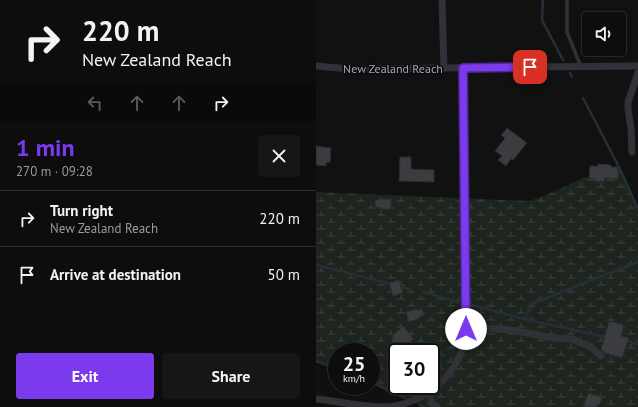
<!DOCTYPE html>
<meta charset="utf-8">
<style>
body{margin:0;font-family:"PT Sans",sans-serif;background:#161617;color:#f1f3f6;height:100vh;display:flex;flex-direction:column;font-size:15px;white-space:nowrap}
*{box-sizing:border-box;margin:0}
p{font-size:13px;color:#9a9c9e}
.icon{flex:none;width:22px;height:22px;fill:none;stroke:currentColor;stroke-width:2;stroke-linecap:round;stroke-linejoin:round}
.map{position:relative;flex:1;overflow:hidden}
.drawer{display:flex;flex-direction:column;background:#0d0d0e;width:316px}
.drawer>*{flex:none}
.guide{background:#0d0d0e;color:#f1f3f6;overflow:hidden}
.buttons{position:absolute;left:266px;top:12px;display:grid;gap:8px}
.buttons a{display:grid;place-items:center;width:44px;height:44px;border-radius:4px;background:#0d0d0e;box-shadow:0 2px 10px #0003,0 0 0 1px #2d2d2e;font-size:20px}
.speed{position:absolute;left:12px;top:343px;display:flex;gap:8px;font-size:20px;font-weight:700;text-align:center}
.speed>*{display:grid;place-content:center;width:52px;height:52px;border-radius:50%;background:#0d0d0e;box-shadow:0 2px 10px #0003,0 0 0 1px #2d2d2e;line-height:1}
.speed small{font-size:10px;font-weight:400}
.speed .limit{border:2px solid #111;border-radius:6px;background:#fff;color:#111}
.pin{position:absolute;display:grid;place-items:center;width:34px;height:34px;color:#fff;margin:-17px;border-radius:8px;box-shadow:0 2px 6px #0006}
.me{position:absolute;width:44px;margin:-22px;rotate:0deg;stroke-linejoin:round;filter:drop-shadow(0 0 3px #0008)}
.turn{display:flex;align-items:center;gap:14px;height:84px;padding:0 16px;font-size:18px}
.turn .icon{width:52px;height:52px;stroke-width:2.5}
.turn b{display:block;font-size:28px;line-height:34px}
.lanes{display:flex;align-items:center;height:38px;padding:0 16px;background:#0003;justify-content:center;gap:20px;direction:ltr}
.lanes .off{opacity:.35}
.round{display:grid;place-items:center;flex:none;width:42px;height:42px;border-radius:4px;background:#161617}
.summary{display:flex;align-items:center;justify-content:space-between;height:68px;padding:0 16px}
h1{font-size:24px;font-weight:700;line-height:30px;color:#7c3aed}
.action{display:flex;gap:8px;margin-top:auto;padding:8px 16px}
.action a{flex:1;height:46px;border-radius:4px;background:#7c3aed;color:#fff;font-size:16px;font-weight:700;line-height:46px;text-align:center}
.action a+a{background:#161617;color:#f1f3f6}
ul{padding:0;list-style:none}
li{display:flex;align-items:center;gap:12px;height:56px;padding:0 16px;border-top:1px solid #2d2d2e}
li div{flex:1}
li b{display:block;font-size:15px}
li em{font-style:normal}
main{display:flex;flex:1;min-height:0}
.map>svg:first-child{display:block}
.wetland{fill:url(#wetland-marsh);fill-rule:evenodd}
.lines{fill:none;stroke-linecap:round;stroke-linejoin:round}
.stream{stroke:#262f37;stroke-width:2.5}
.building{fill:#3a3c40;stroke:#2b2a2f}
.service{stroke:#313238;stroke-width:3.5}
.minor{stroke:#313238;stroke-width:7}
.route-casing{stroke:#51269a;stroke-width:10}
.route{stroke:#7c3aed;stroke-width:7}
.labels{text-anchor:middle;dominant-baseline:central;stroke-width:3.5;stroke-linejoin:round;paint-order:stroke}
.street-label{font-size:12px;fill:#a1a7b4;stroke:#0c0c0d}
</style>
<main>
<section class="drawer">
<div class="guide">
<div class="turn"><svg class="icon" aria-label="right" viewBox="0 0 24 24"><path d="M7 20v-9h11M14 6l5 5-5 5"/></svg><div><b>220 m</b>New Zealand Reach</div></div>
<div class="lanes"><svg class="icon off" aria-label="left" viewBox="0 0 24 24"><path d="M17 20v-9H6M10 6l-5 5 5 5"/></svg><svg class="icon off" aria-label="ahead" viewBox="0 0 24 24"><path d="M12 20V5M6 11l6-6 6 6"/></svg><svg class="icon off" aria-label="ahead" viewBox="0 0 24 24"><path d="M12 20V5M6 11l6-6 6 6"/></svg><svg class="icon" aria-label="right" viewBox="0 0 24 24"><path d="M7 20v-9h11M14 6l5 5-5 5"/></svg></div>
</div>
<div class="summary"><div><h1>1 min</h1><p>270 m · 09:28</p></div><a class="round"><svg class="icon" aria-label="close" viewBox="0 0 24 24"><path d="M6 6l12 12M18 6L6 18"/></svg></a></div>
<ul>
<li><svg class="icon" aria-label="right" viewBox="0 0 24 24"><path d="M7 20v-9h11M14 6l5 5-5 5"/></svg><div><b>Turn right</b><p>New Zealand Reach</p></div><em>220 m</em></li>
<li><svg class="icon" aria-label="arrive" viewBox="0 0 24 24"><path d="M6 21V4h12l-3 4 3 4H6"/></svg><div><b>Arrive at destination</b></div><em>50 m</em></li>
</ul>
<div class="action"><a>Exit</a><a>Share</a></div>
</section>
<div class="map">
<svg width="322" height="407" viewBox="0 0 322 407">
<defs>
<pattern id="wetland-marsh" width="20" height="14" patternUnits="userSpaceOnUse"><rect width="20" height="14" fill="#1d251e"/><path d="M1 5h8M5 5V1M11 12h8M15 12V8" fill="none" stroke="#3b423c"/></pattern>
</defs>
<rect width="100%" height="100%" fill="#111112"/>
<path class="wetland" d="M304 169 322 209V407H108L55 382V352H21V369L0 361V192L213 201 228 196 267 178ZM81 352H115V386H81Z"/>
<g class="lines">
<g class="stream">
<path d="M227 0 226 20 247 60"/>
<path d="M254 73 256 77"/>
<path d="M267 98 304 169 322 209"/>
<path d="M0 265 75 284"/>
<path d="M82 286 93 289"/>
<path d="M107 292 143 302"/>
<path d="M156 305 208 319 290 337"/>
<path d="M208 319 218 303 322 262"/>
<path d="M309 341 322 344"/>
<path d="M0 361 21 369"/>
<path d="M55 382 89 398"/>
<path d="M104 405 108 407"/>
</g>
</g>
<g class="building">
<path d="M191 128 211 143 197 160 195 159 190 166 182 160 186 156 179 151 189 138 185 135Z"/>
<path d="M0 146 15 148 14 162 10 163V166L0 165Z"/>
<path d="M84 157H95V169L118 170V182L83 181Z"/>
<path d="M282 164 295 165V167H302V179L289 178V182L278 181 279 179 273 178 274 166H282Z"/>
<path d="M63 199H75V209H64V207H59V201Z"/>
<path d="M83 280 87 293 77 296 73 283Z"/>
<path d="M100 309 101 310 106 309 108 315 103 317V319L93 322 90 312Z"/>
<path d="M293 321 308 325 305 336 313 338 306 358 289 353 285 349Z"/>
<path d="M87 326 98 339 95 341 97 344 87 352H81L79 355 72 347 75 344 77 335Z"/>
<path d="M272 393 286 397 284 405 282 404 281 407H267Z"/>
</g>
<g class="lines">
<path class="service" d="M251 0V32L265 67"/>
<g class="minor">
<path d="M126 0 128 68"/>
<path d="M0 66 34 69 322 66"/>
<path d="M316 152 315 128 312 109V102L322 73"/>
<path d="M150 329 170 328 195 330 238 338 256 339 275 347 285 356"/>
<path d="M113 393 116 403 121 407"/>
<path d="M0 399C21 401 46 407 67 407 110 405 147 373 150 329L147 68"/>
</g>
</g>
<g class="lines">
<g class="route-casing">
<path id="route" d="M150 329 147 68 214 67"/>
</g>
<use href="#route" class="route"/>
</g>
<g class="labels">
<g class="street-label">
<text x="77" y="68">New Zealand Reach</text>
</g>
</g>
</svg>
<div class="buttons">
<a><svg class="icon" aria-label="sound" viewBox="0 0 24 24"><path d="M4 9h4l5-4v14l-5-4H4zM17 9q2 3 0 6"/></svg></a>
</div>
<div class="speed"><div>25<small>km/h</small></div><div class="limit">30</div></div>
<div class="pin" style="left:214px;top:67px;background:#d93025"><svg class="icon" aria-label="arrive" viewBox="0 0 24 24"><path d="M6 21V4h12l-3 4 3 4H6"/></svg></div>
<svg class="me" style="left:150px;top:329px" viewBox="-20 -20 40 40"><circle r="19" fill="#fff"/><path d="M0-13L10 11 0 6-10 11z" fill="#7c3aed"/></svg>
</div>
</main>
